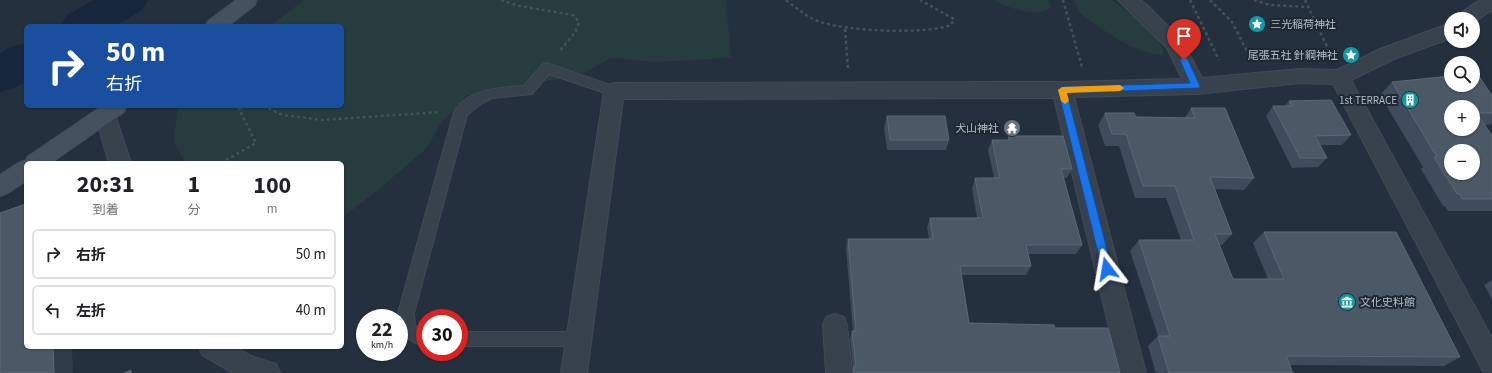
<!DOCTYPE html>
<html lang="ja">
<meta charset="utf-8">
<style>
body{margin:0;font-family:"Source Sans 3","Noto Sans JP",sans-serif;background:#f2f2f2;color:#202124;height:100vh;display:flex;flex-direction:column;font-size:15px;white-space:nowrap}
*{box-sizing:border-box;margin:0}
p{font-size:13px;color:#757577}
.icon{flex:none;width:22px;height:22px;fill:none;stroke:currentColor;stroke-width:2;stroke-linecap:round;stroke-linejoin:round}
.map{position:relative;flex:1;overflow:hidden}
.details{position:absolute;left:24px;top:161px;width:320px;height:188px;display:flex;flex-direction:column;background:#fff;border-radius:6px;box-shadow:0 1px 3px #0004}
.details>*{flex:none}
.top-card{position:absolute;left:24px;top:24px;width:320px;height:84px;border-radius:6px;box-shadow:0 1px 3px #0004;background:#1a4fa0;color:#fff;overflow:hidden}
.buttons{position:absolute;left:1444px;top:12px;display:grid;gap:8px}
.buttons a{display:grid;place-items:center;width:36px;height:36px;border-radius:50%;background:#fff;box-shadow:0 1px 3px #0004;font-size:20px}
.speed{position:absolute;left:356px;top:309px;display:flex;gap:8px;font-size:20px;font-weight:700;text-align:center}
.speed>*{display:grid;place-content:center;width:52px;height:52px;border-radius:50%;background:#fff;box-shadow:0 1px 3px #0004;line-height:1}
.speed small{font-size:10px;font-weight:400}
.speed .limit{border:6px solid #d22;background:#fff;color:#111}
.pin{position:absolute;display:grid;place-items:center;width:34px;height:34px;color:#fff;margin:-41px -17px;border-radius:50% 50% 50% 0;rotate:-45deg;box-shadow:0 0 4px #0007}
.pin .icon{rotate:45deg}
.me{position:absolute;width:44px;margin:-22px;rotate:346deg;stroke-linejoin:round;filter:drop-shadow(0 0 3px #0008)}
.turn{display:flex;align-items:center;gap:14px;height:84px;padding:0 16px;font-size:18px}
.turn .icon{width:52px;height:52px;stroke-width:2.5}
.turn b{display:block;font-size:28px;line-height:34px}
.eta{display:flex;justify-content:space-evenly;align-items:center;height:68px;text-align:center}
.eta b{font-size:24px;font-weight:700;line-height:28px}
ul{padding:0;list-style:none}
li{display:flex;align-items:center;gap:12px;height:50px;margin:0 8px 6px;padding:0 8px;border:2px solid #e0e0e0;border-radius:6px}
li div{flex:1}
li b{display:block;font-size:15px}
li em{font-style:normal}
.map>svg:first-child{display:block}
.green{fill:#263c3e}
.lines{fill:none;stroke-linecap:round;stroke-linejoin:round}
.river{fill:#17273b;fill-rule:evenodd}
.lane-casing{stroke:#414b56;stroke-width:2}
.street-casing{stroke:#414b56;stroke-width:2}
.secondary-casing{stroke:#414b56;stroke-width:2}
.path{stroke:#3f5556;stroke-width:2.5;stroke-dasharray:3 3;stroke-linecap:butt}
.lane{fill:#38424d;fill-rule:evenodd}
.street{fill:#38424d;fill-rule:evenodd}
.secondary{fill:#465160;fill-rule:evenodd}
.wall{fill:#3f4c5b}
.shaded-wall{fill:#2f3c4a}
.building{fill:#4b5967;stroke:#5c6876;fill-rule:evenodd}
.route{fill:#1a73e8;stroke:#114b97}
.slow{fill:#f59e0b}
.labels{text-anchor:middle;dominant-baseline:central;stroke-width:4;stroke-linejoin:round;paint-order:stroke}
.poi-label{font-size:11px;fill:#b4bdc8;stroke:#1d2732;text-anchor:end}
</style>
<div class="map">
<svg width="1492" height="373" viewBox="0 0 1492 373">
<rect width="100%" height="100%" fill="#24303d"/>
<g class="green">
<path d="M304 0H726L731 58 657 62 611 58 581 75 468 95 441 123 427 148 378 190 342 218V163H185L174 141 177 110 179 106H342V26H270Z"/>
<path d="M994 0H1049L1051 3V8C1036 18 1009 9 994 0Z"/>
<path d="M1074 0H1112C1130 14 1154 30 1164 51L1162 55C1130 52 1107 32 1082 15L1076 8Z"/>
</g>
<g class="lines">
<g class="river">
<path d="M94 0H148L142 10 115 26H60L67 15Z"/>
<path d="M26 43V81L16 87 0 92V54L10 47Z"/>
</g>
<g class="lane-casing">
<g id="lane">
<path d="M546 63 619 88 620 91 619 94 614 96 549 74 532 94 492 98 482 103 467 115 414 313 415 325 421 331 425 332V346C407 342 398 331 398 313L454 112C467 89 501 87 524 86L542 65Z"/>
<path d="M459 332H579L585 334 587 339 585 344 579 346H459Z"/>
</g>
</g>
<g class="street-casing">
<g id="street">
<path d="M1118 0H1140L1147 5 1181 39 1202 78 1300 69 1337 70 1380 49 1451 23V38L1394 59 1351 80 1492 338V373L1483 371 1333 84 1300 83 1196 94 1074 97 1146 373H1120L1054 98 623 99 587 373H561L604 91 607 86 614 83 1062 82 1182 79 1167 48Z"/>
<path d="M1480 0H1492V10L1473 23V19H1457L1459 14Z"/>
<path d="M105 107 112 109 115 115 131 163H109L95 115 98 109Z"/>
<path d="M835 314 844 317 847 325 852 373H826L823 325 826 317Z"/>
<path d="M199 347H235L251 356 276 364 280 373H233L202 355Z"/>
</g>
</g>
<g class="secondary-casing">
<g id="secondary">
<path d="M236 0H257L255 5 228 26H205L208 21Z"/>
<path d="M102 106H127L124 112 51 163H26V181L8 193 0 196V175L18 163 26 160 27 157Z"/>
</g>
</g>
<g class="path">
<path d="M501 0 519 6 573 15 579 22 576 31 559 52"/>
<path d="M786 0C797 9 807 17 820 22 847 31 925 35 951 25L954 19 920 0"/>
<path d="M1063 0 1082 67"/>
<path d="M1190 0 1219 60"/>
<path d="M1210 0 1232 22 1251 59"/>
<path d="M1254 0 1270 5 1308 7"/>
<path d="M1305 0 1331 55"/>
<path d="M845 29 848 68"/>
<path d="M263 106 283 115 322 120 440 112"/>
<path d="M226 160 256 143 239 109 245 106"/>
</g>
<use href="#lane" class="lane"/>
<use href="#street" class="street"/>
<use href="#secondary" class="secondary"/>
</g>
<g class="wall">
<path d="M1392 82 1492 96V123L1489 125H1484L1492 136V211H1448L1445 206H1443L1421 169 1423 167 1380 95Z"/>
<path d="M1289 101 1351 135 1342 145H1320L1327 158 1318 167 1292 168 1266 116 1273 106H1285Z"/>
<path d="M1191 108 1254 178 1244 190 1215 189 1232 234 1222 245H1220L1233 279H1268L1253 243 1264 232 1460 357 1444 366 1290 365 1293 373H1156L1148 346 1158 336 1130 251 1139 240H1181L1166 198H1135L1119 146H1105L1098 125 1105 113 1136 117 1185 118Z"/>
<path d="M887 116 949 140 946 150H887L884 127Z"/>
<path d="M1009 136 1072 169 1067 178H1064L1082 245 1076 254H1028L1031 266 1026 275H961L969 323 1055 328 1120 373H852L853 369 850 339 852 331H853L846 248 848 239H929L927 227 930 218H977L972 188 975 178H994L988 150 992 140H1007Z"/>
<path d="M1492 280V299L1484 285Z"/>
</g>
<path class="shaded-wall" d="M53 347H72L73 373H54Z"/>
<g class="building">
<path d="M1477 73 1492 96V113H1477L1492 136V199H1462L1460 194H1457L1434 157H1437L1392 82 1451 76V85H1473V74ZM1451 107H1473V129H1451ZM1451 151H1473V173H1451Z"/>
<path d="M1331 100 1351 135 1315 136 1327 158H1300L1273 106H1292L1289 101Z"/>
<path d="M1191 108H1225L1254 178 1210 177 1232 234H1215L1233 279H1284L1264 232H1396L1460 357 1286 356 1293 373H1169L1158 336H1170L1139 240H1194L1175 186H1143L1126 134H1112L1105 113H1134L1136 117 1195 118Z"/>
<path d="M887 116H945L949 140H890Z"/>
<path d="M1009 136H1063L1072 169H1061L1082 245H1026L1031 266H960L969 323 1054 325 1055 328H1108L1120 373H854L853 368 856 365 852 331H856L848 239H933L930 218H983L975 178H1000L992 140H1009Z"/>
<path d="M26 204V347H53L54 373H0V213Z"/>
<path d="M131 370V373H124Z"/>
</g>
<path class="route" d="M1181 58H1187L1200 86 1199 88 1067 93 1112 269 1107 273 1102 269 1058 90 1062 87 1190 83 1180 60Z"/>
<path class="slow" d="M1120 85 1124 88 1120 91 1067 93 1069 101 1065 104 1061 101 1058 90 1062 87Z"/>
<defs>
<g id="sight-disc" transform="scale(0.9)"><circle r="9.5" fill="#0f9aa8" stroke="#1d2732"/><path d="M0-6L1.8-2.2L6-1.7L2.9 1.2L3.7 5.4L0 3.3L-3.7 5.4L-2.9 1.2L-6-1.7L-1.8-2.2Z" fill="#fff"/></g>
<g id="building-disc" transform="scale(0.9)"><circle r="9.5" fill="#0f9aa8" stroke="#1d2732"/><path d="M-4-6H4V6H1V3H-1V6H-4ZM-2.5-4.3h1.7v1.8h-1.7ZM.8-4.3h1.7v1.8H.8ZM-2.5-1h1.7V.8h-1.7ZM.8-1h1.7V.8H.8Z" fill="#fff"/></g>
<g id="temple-disc" transform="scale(0.9)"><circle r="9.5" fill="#6b7280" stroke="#1d2732"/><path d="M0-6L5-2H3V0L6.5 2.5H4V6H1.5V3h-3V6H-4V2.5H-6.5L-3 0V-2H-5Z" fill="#fff"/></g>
<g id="museum-disc" transform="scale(0.9)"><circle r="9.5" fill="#0f9aa8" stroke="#1d2732"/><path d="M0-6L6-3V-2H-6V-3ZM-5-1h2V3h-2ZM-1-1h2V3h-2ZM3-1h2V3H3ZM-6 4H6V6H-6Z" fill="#fff"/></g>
</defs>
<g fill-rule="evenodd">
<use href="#sight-disc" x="1257" y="24"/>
<use href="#sight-disc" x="1351" y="55"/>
<use href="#building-disc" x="1410" y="100"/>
<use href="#temple-disc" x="1012" y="128"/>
<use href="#museum-disc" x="1347" y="302"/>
</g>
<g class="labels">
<g class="poi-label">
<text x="1270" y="24" text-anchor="start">三光稲荷神社</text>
<text x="1338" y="55">尾張五社 針綱神社</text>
<text x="1397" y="100">1st TERRACE</text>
<text x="999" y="128">犬山神社</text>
<text x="1360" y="302" text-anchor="start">文化史料館</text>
</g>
</g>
</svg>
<div class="buttons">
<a><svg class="icon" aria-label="sound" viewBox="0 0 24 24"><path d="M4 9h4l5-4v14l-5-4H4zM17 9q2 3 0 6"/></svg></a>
<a><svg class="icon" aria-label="search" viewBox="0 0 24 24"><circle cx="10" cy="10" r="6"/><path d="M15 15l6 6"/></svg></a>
<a>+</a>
<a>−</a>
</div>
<div class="speed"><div>22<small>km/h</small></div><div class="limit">30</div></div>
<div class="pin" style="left:1184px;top:60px;background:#d93025"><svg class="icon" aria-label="arrive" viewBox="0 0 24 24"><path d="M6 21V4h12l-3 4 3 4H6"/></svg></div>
<svg class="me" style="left:1107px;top:269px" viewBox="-20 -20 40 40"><path d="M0-17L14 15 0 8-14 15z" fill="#1a73e8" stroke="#fff" stroke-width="4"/></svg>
<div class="top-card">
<div class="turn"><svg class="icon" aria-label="right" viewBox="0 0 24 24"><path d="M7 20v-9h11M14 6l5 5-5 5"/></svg><div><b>50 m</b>右折</div></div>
</div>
<section class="details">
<div class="eta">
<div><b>20:31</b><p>到着</p></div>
<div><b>1</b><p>分</p></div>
<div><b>100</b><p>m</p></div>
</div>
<ul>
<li><svg class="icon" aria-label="right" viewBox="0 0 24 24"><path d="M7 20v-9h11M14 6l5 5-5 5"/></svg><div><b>右折</b></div><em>50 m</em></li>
<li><svg class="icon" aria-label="left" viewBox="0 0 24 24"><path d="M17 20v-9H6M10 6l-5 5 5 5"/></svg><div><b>左折</b></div><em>40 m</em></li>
</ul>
</section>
</div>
